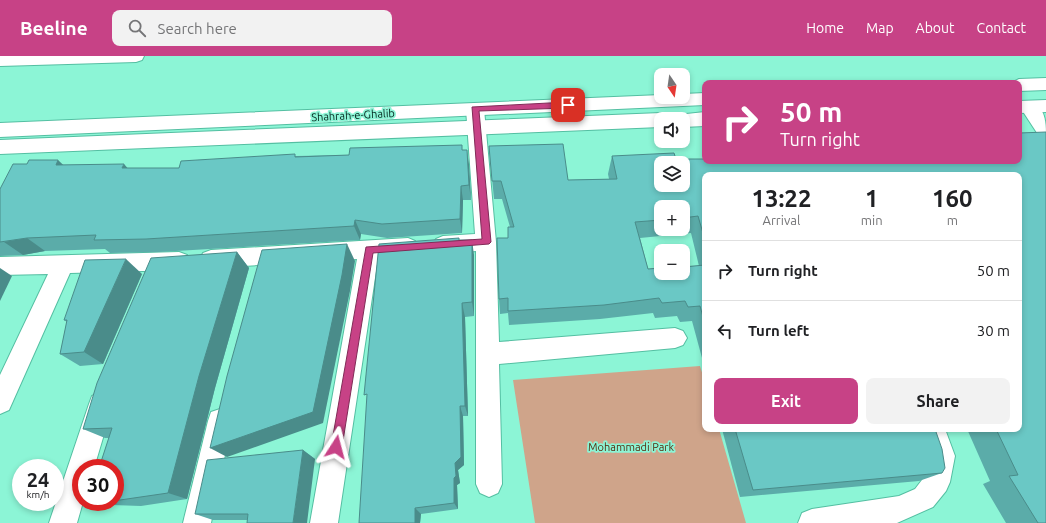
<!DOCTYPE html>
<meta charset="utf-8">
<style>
body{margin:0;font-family:Ubuntu,sans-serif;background:#f2f2f2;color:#202124;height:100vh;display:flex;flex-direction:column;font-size:15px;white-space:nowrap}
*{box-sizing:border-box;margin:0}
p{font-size:13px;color:#757577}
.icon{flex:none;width:22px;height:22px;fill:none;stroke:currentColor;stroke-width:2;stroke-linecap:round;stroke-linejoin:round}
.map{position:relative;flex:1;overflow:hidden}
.details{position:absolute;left:702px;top:116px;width:320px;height:260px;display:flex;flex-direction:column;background:#fff;border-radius:8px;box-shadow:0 2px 6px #0003}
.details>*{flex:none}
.banner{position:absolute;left:702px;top:24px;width:320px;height:84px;border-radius:8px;box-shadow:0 2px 6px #0003;background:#c74286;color:#fff;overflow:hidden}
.needle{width:26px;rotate:167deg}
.fabs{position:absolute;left:654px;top:12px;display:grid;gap:8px}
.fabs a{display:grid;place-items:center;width:36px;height:36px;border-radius:8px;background:#fff;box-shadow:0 2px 6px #0003;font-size:20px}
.speed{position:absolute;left:12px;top:403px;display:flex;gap:8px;font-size:20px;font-weight:700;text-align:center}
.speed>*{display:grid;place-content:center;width:52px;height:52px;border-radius:50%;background:#fff;box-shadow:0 2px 6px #0003;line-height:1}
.speed small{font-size:10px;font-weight:400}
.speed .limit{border:6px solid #d22;background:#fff;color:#111}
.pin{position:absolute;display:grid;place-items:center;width:34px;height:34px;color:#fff;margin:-17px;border-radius:8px;box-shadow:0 2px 6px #0006}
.me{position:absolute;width:44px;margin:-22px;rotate:9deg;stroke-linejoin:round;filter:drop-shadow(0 0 3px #0008)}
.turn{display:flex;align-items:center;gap:14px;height:84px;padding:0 12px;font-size:18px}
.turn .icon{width:52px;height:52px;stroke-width:2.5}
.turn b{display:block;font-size:28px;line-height:34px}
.eta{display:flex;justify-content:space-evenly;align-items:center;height:68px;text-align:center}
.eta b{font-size:24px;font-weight:700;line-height:28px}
.cta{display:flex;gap:8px;margin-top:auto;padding:8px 12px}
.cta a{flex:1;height:46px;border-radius:8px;background:#c74286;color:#fff;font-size:16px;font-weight:700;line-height:46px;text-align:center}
.cta a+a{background:#f2f2f2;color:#202124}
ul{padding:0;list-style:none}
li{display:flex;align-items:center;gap:12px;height:60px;padding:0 12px;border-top:1px solid #e0e0e0}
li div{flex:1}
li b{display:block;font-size:15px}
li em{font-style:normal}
header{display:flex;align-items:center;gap:24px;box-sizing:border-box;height:56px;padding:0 20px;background:#c74286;color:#fff}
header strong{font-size:19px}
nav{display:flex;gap:22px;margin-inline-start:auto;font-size:14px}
.search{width:280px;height:36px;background:#f2f2f2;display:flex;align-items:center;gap:10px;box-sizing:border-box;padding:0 14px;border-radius:8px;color:#757577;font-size:15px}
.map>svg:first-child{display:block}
.green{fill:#cfa48a}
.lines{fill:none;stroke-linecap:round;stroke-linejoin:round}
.street-casing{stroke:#54bfa2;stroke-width:2}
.secondary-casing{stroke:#54bfa2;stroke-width:2}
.street{fill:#fff;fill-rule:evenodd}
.secondary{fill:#fff;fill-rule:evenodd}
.wall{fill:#5baca9;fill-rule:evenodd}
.shaded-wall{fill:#4a8c8a}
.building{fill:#6ac8c5;stroke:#4a8c8a;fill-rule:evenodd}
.route{fill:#c74286;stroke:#812b57}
.labels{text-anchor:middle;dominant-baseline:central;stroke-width:3.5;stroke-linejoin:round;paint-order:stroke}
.street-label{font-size:11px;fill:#01241b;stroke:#8cf5d6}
.park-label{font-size:11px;fill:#562d11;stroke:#8cf5d6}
</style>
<header>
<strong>Beeline</strong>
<div class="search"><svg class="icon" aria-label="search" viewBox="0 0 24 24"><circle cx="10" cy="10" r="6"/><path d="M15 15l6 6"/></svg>Search here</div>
<nav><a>Home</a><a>Map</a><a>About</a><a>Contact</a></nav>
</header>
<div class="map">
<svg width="1046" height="467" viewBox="0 0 1046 467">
<rect width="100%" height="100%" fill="#8cf5d6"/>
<path class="green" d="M700 310 705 326V373H719L746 467H535L513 324Z"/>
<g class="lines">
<g class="street-casing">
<g id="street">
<path d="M0 0H144L142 4 136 6 0 10Z"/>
<path d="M1029 45C1046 50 1046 67 1046 82L1039 80 1020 51 1023 47Z"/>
<path d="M475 47 481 49 484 53 496 186 499 286 675 272 683 275 687 282 683 289 675 292 499 308 502 428 498 437 489 441 480 437 476 428V195L443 198 436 195 432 189 436 183 443 180 475 178 466 53 469 49Z"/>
<path d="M408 182 415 185 419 191 415 197 408 200 378 202 338 467H310L357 203 211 212 203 209 200 203 203 197 211 194Z"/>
<path d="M179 196 187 199 190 205 187 211 179 214 70 217 9 354 0 358V319L48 218 0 219V201Z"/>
<path d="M101 336 110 340 113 348 94 412H81V446H83L77 467H49L89 348 92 340Z"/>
<path d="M220 353 229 356 232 365 211 467H183L208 365 211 356Z"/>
<path d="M919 373H945L955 400 950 426 946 435 933 451 897 467H798L802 457 812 453 899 440 915 433 925 420 929 400Z"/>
</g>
</g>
<g class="secondary-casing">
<g id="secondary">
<path d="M1046 22V34L1019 35V27H1011L1019 23Z"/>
<path d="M705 37V49L0 81V67L661 39V41H683V38Z"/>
<path d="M1046 44V56L1019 57V45Z"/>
<path d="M705 56V70L683 71V63H674L677 59Z"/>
<path d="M661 57 667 59 670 63H661V71L0 98V84Z"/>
</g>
</g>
<use href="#street" class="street"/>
<use href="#secondary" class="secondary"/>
</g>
<g class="wall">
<path d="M462 89V94L469 109 471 144H463L462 177 387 182 361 178 360 184 159 196 110 197 105 193 45 195 23 199 0 200V133L27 108 63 109 127 112H179L296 100 349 99Z"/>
<path d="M489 90 568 124 609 123 608 118 612 100 676 103 1019 105 1046 467H1006L983 428 990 425 967 373H1019V119H705V313L692 265 680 266 677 260 655 262 653 257 600 263 509 269 508 257 500 258 499 243 510 171 502 143H494ZM661 151H683V173H661ZM691 177 699 210 648 213 640 182Z"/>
<path d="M459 184 474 199V260L465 261 468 360H463L464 409 458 414 460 427 457 429 458 453 421 458 420 467H359Z"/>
<path d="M237 196 249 212 215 332 187 443 141 450 112 449 103 446H115V412L109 382H105L83 373Z"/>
<path d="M142 218 103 308 80 310 60 298 67 266 64 264Z"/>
<path d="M722 373H935L942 417 919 425 740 441Z"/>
<path d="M303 394 315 403 247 464H213L195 458Z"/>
</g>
<g class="shaded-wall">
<path d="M467 94 469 109 471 144 469 129Z"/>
<path d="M58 104 74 119 56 109Z"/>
<path d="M124 108 137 123 122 112Z"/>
<path d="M461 130 463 144 462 177 460 163Z"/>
<path d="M355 164 361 178 360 184 354 170Z"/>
<path d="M27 182 45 195 23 199 4 186Z"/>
<path d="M472 184 474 199V260L472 246Z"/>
<path d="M347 188 355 205 350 235 323 367 227 401 210 392Z"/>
<path d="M237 196 249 212 215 332 187 443 168 437 199 320Z"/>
<path d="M126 203 142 218 103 308 84 296Z"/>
<path d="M0 212 12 220 0 245Z"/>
<path d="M462 247 465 261 468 360 465 350Z"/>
<path d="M460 350 463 360 464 409 458 414 460 427 457 429 458 453 454 447V422Z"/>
<path d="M303 394 315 403 307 467H293Z"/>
<path d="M415 452 421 458 420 467H415Z"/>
</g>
<g class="building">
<path d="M1046 76V467H1038L1009 420 1018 419 996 373H1019V119H705V184L698 160 683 162V151H661V164L635 166 648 213 661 212V217H683V211L705 209V268L700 250 688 251 685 245 662 247 659 242 604 249 508 255V242L499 243 497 182H508V171H514L501 125H492L489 90 563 88 568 124 617 123 612 100 674 97 676 103H705V105H1019V77ZM661 107H683V129H661Z"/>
<path d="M462 89V94H467L469 129 461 130 460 163 382 168 355 164 354 170 146 183 94 184 96 179 27 182 0 186V133L13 108H27L29 104H58L56 109 124 108 122 112H179L181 105 295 98V101L349 99 350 92Z"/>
<path d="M459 182V184H472V246L462 247 465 350H460L461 401 455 407 456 420 454 422V447L415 452V467H359L367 338 364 339 379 188Z"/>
<path d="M347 188 342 219 313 356 210 392 227 320 262 194Z"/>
<path d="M237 196 199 320 168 437 120 444H115V412H99L112 372 83 373 97 327 151 202Z"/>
<path d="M126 203 84 296 60 298 67 264H64L85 204Z"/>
<path d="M735 373H935L942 393 945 412 942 417 753 434Z"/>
<path d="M303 394 293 467H247L248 458H195L207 404Z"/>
</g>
<path class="route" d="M568 46 572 49 568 52 479 55 491 186 489 188 373 197 342 391 340 395 336 396 333 395 331 391 366 191 482 183 472 51Z"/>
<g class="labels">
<g class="street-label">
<text transform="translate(353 59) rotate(-3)">Shahrah-e-Ghalib</text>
</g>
<g class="park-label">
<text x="631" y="391">Mohammadi Park</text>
</g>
</g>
</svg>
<div class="fabs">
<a><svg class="needle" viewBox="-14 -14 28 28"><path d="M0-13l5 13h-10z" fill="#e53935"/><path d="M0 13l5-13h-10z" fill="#757577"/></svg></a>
<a><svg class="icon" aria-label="sound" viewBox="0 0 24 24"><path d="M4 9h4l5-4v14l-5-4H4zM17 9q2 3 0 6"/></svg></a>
<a><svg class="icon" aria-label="layers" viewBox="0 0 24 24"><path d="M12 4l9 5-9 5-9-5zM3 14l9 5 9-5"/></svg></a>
<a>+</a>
<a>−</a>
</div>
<div class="speed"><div>24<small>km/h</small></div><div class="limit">30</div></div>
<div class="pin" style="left:568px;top:49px;background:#d93025"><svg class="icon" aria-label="arrive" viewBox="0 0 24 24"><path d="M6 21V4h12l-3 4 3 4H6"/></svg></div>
<svg class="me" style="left:336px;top:391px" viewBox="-20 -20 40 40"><path d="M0-17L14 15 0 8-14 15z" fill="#c74286" stroke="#fff" stroke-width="4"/></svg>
<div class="banner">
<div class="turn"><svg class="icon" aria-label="right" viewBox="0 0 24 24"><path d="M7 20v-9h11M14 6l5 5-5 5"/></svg><div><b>50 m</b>Turn right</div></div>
</div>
<section class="details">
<div class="eta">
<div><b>13:22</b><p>Arrival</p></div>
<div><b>1</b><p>min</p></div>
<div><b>160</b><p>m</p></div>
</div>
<ul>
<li><svg class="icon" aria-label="right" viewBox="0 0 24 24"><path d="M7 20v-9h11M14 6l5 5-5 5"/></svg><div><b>Turn right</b></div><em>50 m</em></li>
<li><svg class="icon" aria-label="left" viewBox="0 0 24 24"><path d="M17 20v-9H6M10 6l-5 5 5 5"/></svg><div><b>Turn left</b></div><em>30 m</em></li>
</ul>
<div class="cta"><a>Exit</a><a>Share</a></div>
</section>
</div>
